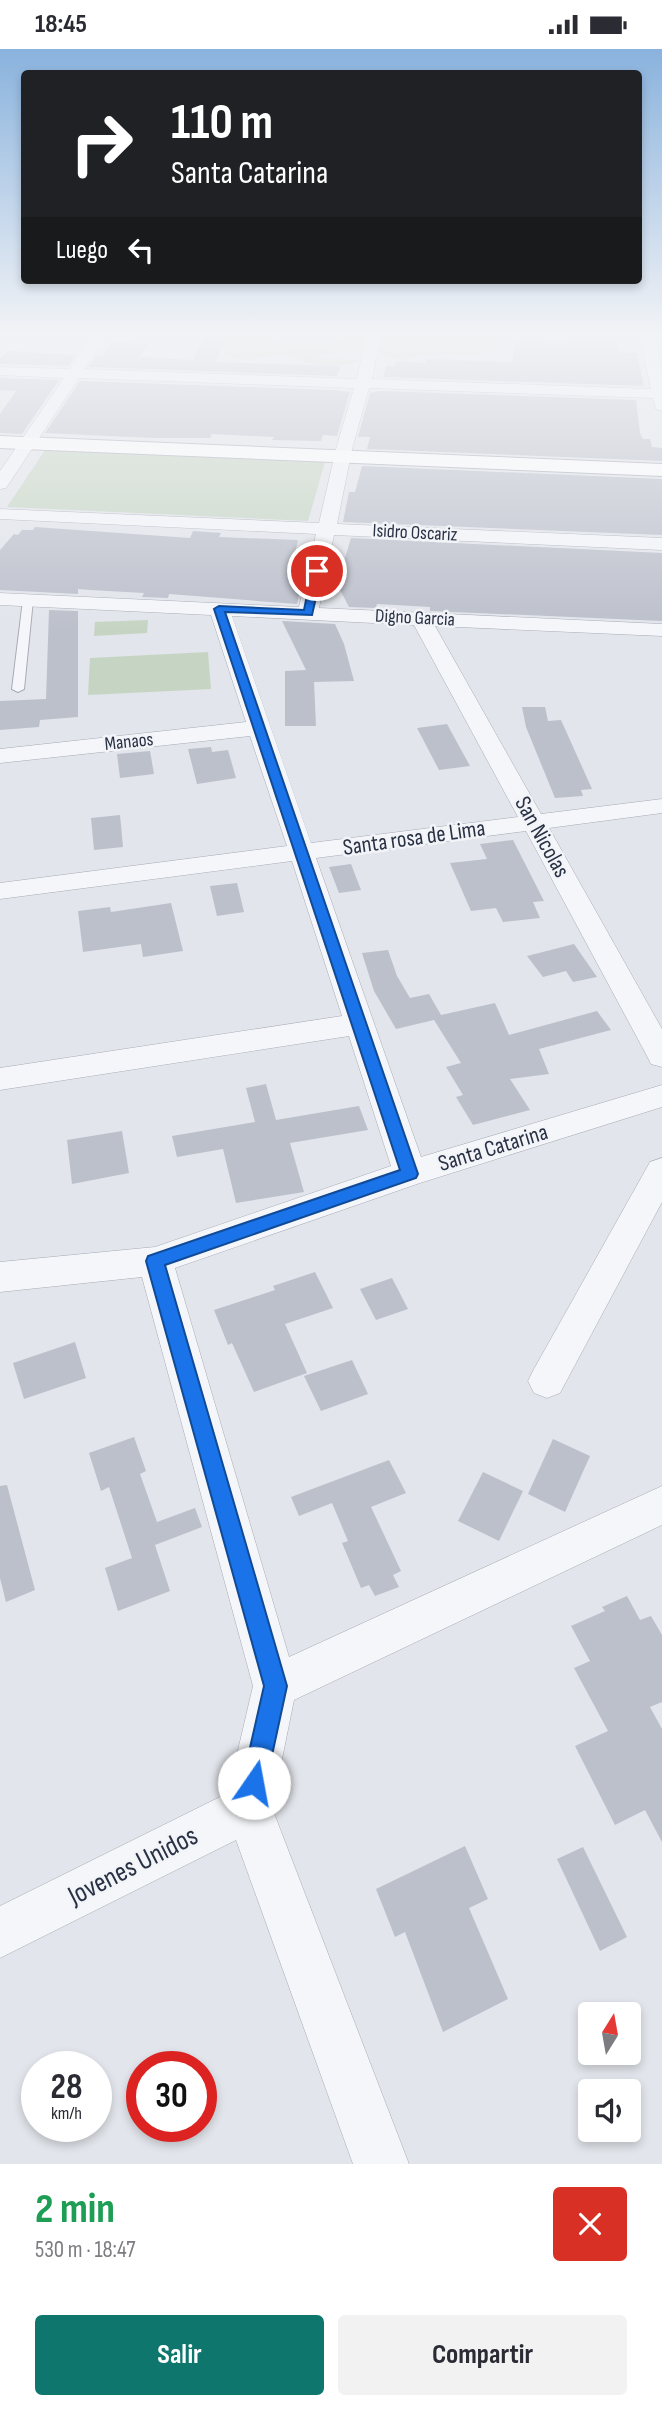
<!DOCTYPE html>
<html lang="es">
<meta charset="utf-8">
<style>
body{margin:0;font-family:"Sofia Sans Condensed",sans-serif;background:#f2f2f3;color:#2b2b33;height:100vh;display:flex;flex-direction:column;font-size:26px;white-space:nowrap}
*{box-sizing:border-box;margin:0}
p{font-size:23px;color:#7c7c81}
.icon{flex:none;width:38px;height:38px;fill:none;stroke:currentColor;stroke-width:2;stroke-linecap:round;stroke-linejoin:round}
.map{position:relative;height:2115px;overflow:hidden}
.details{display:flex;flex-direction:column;background:#fff;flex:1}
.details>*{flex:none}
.banner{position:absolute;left:21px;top:21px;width:621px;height:214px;border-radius:7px;box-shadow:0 4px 10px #0003;background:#202124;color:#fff;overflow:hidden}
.needle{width:46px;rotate:11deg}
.tools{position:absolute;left:578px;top:1953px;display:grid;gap:14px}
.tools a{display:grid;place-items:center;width:63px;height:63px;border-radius:7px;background:#fff;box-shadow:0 4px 10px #0003;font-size:35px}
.speed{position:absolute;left:21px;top:2002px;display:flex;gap:14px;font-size:35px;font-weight:700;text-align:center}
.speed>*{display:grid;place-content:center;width:91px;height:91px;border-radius:50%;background:#fff;box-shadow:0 4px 10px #0003;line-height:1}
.speed small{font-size:18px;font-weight:400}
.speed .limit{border:10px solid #d22;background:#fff;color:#111}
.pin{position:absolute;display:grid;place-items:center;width:60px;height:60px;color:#fff;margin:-30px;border:4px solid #fff;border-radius:50%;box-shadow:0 2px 7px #0007}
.me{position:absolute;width:77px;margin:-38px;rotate:12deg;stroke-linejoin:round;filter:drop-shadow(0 0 5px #0008)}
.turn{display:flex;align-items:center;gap:24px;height:147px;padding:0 35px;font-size:32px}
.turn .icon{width:91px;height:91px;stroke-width:2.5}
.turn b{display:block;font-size:49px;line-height:60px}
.then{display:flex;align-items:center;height:66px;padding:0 35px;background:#0003;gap:14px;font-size:26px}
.round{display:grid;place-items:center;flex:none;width:74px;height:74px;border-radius:7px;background:#f2f2f3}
.summary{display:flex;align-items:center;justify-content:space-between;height:119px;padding:0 35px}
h1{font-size:42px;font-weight:700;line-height:52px;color:#1e9e55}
.primary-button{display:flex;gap:14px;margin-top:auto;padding:14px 35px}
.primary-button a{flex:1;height:80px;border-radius:7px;background:#0f766e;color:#fff;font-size:28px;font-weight:700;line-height:80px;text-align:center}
.primary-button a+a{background:#f2f2f3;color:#2b2b33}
.status{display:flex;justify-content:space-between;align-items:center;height:49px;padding:0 35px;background:#fff;direction:ltr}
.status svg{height:19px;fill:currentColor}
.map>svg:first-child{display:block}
.green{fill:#c6d5c3}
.building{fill:#bcc0cb}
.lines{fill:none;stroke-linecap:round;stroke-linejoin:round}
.lane-casing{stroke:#a7abb6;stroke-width:2}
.street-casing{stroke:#a7abb6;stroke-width:1}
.secondary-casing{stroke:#a7abb6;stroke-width:2}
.lane{fill:#f5f6f9;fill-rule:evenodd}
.street{fill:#f5f6f9;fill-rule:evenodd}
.secondary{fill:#fff;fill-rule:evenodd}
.route{fill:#1a73e8;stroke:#114b97;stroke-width:2}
.labels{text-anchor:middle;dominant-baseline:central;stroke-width:5;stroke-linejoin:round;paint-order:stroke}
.far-street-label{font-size:19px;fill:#293144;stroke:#f2f4f8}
.street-label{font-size:23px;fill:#293144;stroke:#f2f4f8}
.near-street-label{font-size:28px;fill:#293144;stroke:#f2f4f8}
</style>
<div class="status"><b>18:45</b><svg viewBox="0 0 49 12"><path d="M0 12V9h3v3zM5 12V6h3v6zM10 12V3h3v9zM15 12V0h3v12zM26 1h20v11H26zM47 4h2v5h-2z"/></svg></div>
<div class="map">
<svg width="662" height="2115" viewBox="0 0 662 2115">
<rect width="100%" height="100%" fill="#e2e5eb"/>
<g class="green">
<path d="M231 283 264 285 291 296H323L361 283H490L511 287 500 299 478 306 425 305 400 311 371 303 340 302 316 307 320 310 361 311C349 318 327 318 312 315 301 311 296 305 281 306 267 306 251 313 237 310 225 307 223 301 219 291Z"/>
<path d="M45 401 325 413 308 472 7 458Z"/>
<path d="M148 571 147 584 94 587 95 573Z"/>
<path d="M208 603 211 640 88 646 90 609Z"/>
</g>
<g class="building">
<path d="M207 283H229L215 313 341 317 337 327 89 318 96 307H102L112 293 149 295 139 308 193 311Z"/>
<path d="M568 287 615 291 618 303 637 304 644 337 383 328 386 317H394L396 312 425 314 426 310 513 313 514 290 569 292Z"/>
<path d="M8 302 76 306 69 317 0 315V310Z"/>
<path d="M0 329 59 331 22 385 0 384V365L16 342 0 341Z"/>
<path d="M80 332 333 341 350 343 337 387 323 386 321 392 272 391 274 388 212 385 210 389H153L45 384Z"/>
<path d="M380 342 636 351 640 384 643 390H650L652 398 662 399V412L367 400 370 388H358L370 344Z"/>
<path d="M362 417 662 430V486L343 473 349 443H355Z"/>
<path d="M35 478 190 489 193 482 221 484 219 488 298 491 289 531 302 532 297 555 169 545 168 549 142 548 144 544 90 541 78 540V545L0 541V501L14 485 18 486 22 481H33Z"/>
<path d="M351 489 662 504V572L430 562V558L377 555 376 559 349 558 337 535Z"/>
<path d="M49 561 78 562V668L40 671 39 678 0 681V652L46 650Z"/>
<path d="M282 572 335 575 344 595 354 632 314 633 316 677H285V622L306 621Z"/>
<path d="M522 658H545L548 672 561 671 592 740 581 741 583 747 555 749 526 678Z"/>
<path d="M447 675 470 717 439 721 417 679Z"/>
<path d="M211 698 212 703 228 701 236 729 197 735 188 700Z"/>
<path d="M150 702 154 725 120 729 117 705Z"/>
<path d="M120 766 123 798 94 801 91 769Z"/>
<path d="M513 791 544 852 533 853 540 869 503 873 496 859 471 862 450 814 487 810 480 795Z"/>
<path d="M351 815 361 841 339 844 329 818Z"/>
<path d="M237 834 244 863 217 867 210 837Z"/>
<path d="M171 854 183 902 143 908 141 895 83 903 78 862 110 858 111 863Z"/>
<path d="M574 895 597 928 573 933 566 922 543 928 527 907Z"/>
<path d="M388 901 397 927 410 949 429 945 441 966 495 954 509 986 597 962 611 981 539 1000 549 1025 510 1030 530 1061 473 1076 456 1048 463 1046 446 1018 461 1014 434 971 396 980 374 942 362 904Z"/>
<path d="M266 1035 276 1071 359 1057 368 1081 290 1094 304 1143 236 1154 223 1100 177 1108 172 1087 255 1073 246 1039Z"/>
<path d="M122 1082 129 1124 72 1135 67 1091Z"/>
<path d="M315 1223 333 1259 285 1275 307 1324 254 1343 232 1294 228 1296 214 1261 275 1241 273 1237Z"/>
<path d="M392 1229 408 1260 376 1271 360 1240Z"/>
<path d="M75 1293 86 1329 24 1350 13 1314Z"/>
<path d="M352 1311 368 1345 321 1362 304 1327Z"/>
<path d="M134 1388 146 1422 140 1425 157 1473 195 1459 202 1478 155 1496 170 1542 118 1562 105 1519 132 1509 109 1438 101 1442 89 1404Z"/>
<path d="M553 1390 590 1407 565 1463 528 1445Z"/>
<path d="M389 1411 406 1444 371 1458 401 1522 393 1526 399 1538 375 1547 369 1536 361 1539 342 1494 348 1492 332 1454 299 1467 291 1448Z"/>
<path d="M483 1423 523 1442 499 1492 458 1472Z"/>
<path d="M7 1436 35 1541 6 1553 0 1529V1437Z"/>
<path d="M627 1547 640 1571 651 1567 662 1586V1653L650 1658 662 1680V1793L645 1761 615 1776 575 1697 608 1682 574 1619 590 1612 571 1577 605 1562 602 1558Z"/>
<path d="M465 1797 488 1850 469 1859 508 1950 443 1983 405 1883 395 1888 376 1840Z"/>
<path d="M583 1798 627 1888 600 1902 557 1810Z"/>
</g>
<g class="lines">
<g class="lane-casing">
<path id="lane" d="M28 548 33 551 24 640 18 643 12 640 23 551Z"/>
</g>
<g class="street-casing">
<g id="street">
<path d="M95 283H109L84 320 357 330 367 283H381L372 330 651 340 640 289 582 287 575 283H662V290H655L662 323V362L656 360 653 349 369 339 352 400 337 475 662 489V501L334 486 319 559 662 575V587L435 577 541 765 662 750V764L549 779 662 980V1018L651 1015 647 1007 526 782 316 809 421 1108 662 1036V1058L420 1134 175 1219 289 1608 662 1437V1476L294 1651 272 1759 409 2115H353L236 1791 0 1909V1857L228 1744 253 1637 142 1228 0 1243V1213L155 1198 391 1117 349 987 0 1041V1019L342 967 292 812 0 850V834L287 797 250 687 0 714V700L246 673 211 566 0 556V544L299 558 316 485 0 470V460L319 474 336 400 354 339 79 329 6 439 0 440V422L64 329 0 326V318L70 320ZM232 567 414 576 518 768 311 794Z"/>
<path d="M662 1109V1153L560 1344 547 1349 534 1344 528 1332 534 1320 650 1113Z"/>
</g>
</g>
<g class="secondary-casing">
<path id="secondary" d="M0 387 662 415V427L0 399Z"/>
</g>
<use href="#lane" class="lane"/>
<use href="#street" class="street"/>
<use href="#secondary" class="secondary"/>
</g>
<linearGradient id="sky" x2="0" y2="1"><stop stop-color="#89b2dd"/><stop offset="0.49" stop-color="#f2f3f6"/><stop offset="1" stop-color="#f2f3f6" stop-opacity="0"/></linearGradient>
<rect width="662" height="580" fill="url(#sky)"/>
<path class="route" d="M317 519 322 522 312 566 225 563 418 1125 416 1129 165 1216 287 1637 266 1734 262 1743 254 1746 246 1743 242 1734 264 1637 146 1212 148 1207 400 1121 214 560 219 557 304 561 312 522Z"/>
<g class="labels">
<g class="far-street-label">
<text transform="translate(415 484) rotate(3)">Isidro Oscariz</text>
<text transform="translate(415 569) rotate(3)">Digno Garcia</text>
<text transform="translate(129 693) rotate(-6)">Manaos</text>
</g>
<g class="street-label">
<text transform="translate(542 788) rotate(61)">San Nicolas</text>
<text transform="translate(414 789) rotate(-8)">Santa rosa de Lima</text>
<text transform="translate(493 1099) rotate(-17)">Santa Catarina</text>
</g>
<g class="near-street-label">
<text transform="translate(133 1817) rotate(-27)">Jovenes Unidos</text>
</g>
</g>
</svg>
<div class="tools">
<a><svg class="needle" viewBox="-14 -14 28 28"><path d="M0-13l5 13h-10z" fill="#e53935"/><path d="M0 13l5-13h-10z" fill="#7c7c81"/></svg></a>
<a><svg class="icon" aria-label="sound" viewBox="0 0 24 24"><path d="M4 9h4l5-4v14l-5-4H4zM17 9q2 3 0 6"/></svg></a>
</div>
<div class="speed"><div>28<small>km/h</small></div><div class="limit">30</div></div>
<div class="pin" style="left:317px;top:522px;background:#d93025"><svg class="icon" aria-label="arrive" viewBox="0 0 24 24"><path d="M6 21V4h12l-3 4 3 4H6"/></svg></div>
<svg class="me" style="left:254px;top:1734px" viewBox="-20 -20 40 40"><circle r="19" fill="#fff"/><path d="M0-13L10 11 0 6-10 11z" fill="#1a73e8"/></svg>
<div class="banner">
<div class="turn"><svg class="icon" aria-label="right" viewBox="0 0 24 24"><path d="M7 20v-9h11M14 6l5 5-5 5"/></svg><div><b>110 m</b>Santa Catarina</div></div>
<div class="then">Luego<svg class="icon" aria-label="left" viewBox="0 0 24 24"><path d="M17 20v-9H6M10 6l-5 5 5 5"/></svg></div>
</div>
</div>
<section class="details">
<div class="summary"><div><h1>2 min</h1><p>530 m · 18:47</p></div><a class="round" style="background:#d93025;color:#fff"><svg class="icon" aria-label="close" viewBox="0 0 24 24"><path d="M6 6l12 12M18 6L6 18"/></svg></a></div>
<div class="primary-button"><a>Salir</a><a>Compartir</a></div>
</section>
